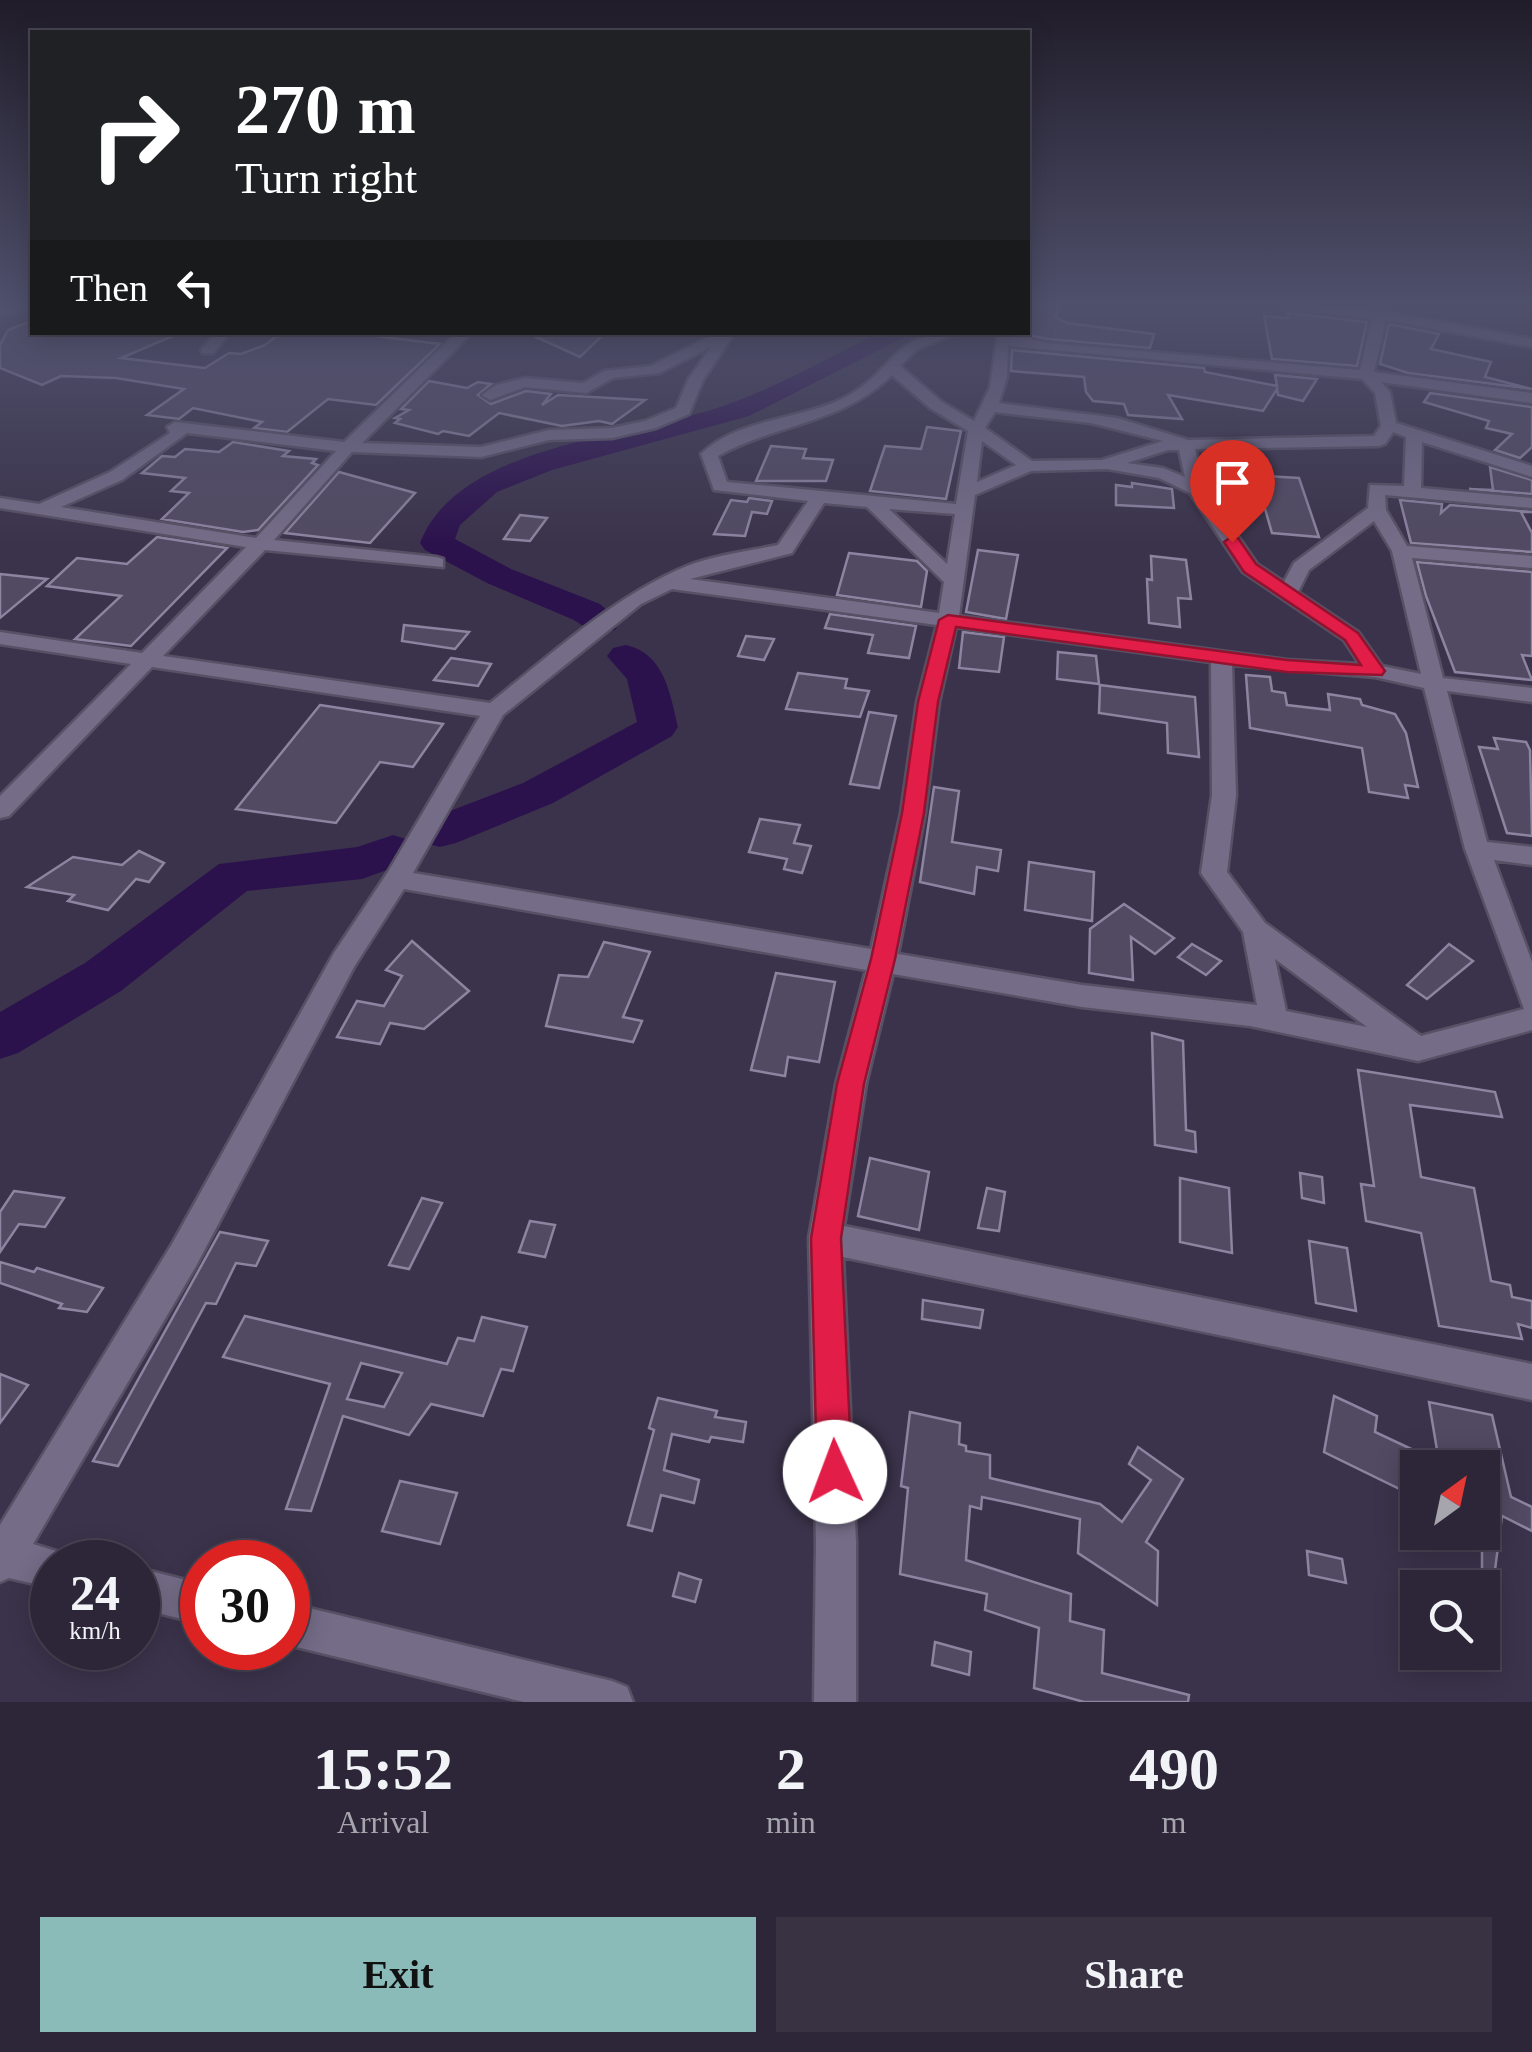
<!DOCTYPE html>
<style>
body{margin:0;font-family:Georgia,serif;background:#383243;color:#f1f3f6;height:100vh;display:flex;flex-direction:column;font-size:38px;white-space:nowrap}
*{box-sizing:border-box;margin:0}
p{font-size:32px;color:#a6a5ae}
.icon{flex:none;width:55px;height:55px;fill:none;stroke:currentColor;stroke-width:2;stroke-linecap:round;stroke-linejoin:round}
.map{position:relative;height:1702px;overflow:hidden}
.sheet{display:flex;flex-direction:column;background:#2c2638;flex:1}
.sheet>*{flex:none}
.top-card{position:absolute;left:30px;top:30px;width:1000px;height:305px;border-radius:0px;box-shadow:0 5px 25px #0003,0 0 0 2px #484353;background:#202124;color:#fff;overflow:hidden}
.needle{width:65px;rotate:33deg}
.fabs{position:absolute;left:1400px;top:1450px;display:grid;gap:20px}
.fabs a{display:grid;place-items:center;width:100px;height:100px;border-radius:0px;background:#2c2638;box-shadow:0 5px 25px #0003,0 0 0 2px #484353;font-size:50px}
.speed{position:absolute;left:30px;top:1540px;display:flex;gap:20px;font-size:50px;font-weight:700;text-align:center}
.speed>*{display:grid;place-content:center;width:130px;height:130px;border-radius:50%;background:#2c2638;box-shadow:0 5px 25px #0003,0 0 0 2px #484353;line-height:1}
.speed small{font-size:25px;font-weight:400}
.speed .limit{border:15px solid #d22;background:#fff;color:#111}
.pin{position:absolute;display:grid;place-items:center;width:85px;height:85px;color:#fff;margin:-102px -42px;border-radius:50% 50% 50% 0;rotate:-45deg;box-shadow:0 0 10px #0007}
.pin .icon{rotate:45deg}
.me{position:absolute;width:110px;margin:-55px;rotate:358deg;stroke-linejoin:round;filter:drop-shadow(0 0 8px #0008)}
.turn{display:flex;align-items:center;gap:35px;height:210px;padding:0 40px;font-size:45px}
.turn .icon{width:130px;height:130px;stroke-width:2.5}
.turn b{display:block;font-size:70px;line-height:85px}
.then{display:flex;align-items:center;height:95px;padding:0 40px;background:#0003;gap:20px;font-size:38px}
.eta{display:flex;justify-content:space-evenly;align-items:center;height:170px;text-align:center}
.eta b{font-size:60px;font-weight:600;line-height:70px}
.action{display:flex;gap:20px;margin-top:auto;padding:20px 40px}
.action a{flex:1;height:115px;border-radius:0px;background:#8bbbb9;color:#111;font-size:40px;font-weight:600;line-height:115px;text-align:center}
.action a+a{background:#383243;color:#f1f3f6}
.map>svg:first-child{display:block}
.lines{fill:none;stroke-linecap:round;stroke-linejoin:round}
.river{fill:#2c124d;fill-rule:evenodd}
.building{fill:#524a63;stroke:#8c84a0;stroke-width:2.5;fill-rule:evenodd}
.minor-casing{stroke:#585165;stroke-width:5}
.minor{fill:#756d88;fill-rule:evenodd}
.route{fill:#e11d48;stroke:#92132f;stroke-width:2.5}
</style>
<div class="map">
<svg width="1532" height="1702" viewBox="0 0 1532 1702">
<rect width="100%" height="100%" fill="#3b334b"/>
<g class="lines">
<g class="river">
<path d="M881 332H914L749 416 552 470 497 492 460 525 455 539 511 569 600 604 620 622 615 630 602 633 589 630 574 620 487 583 425 550 420 543C459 442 638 437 729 404 781 385 831 356 881 332Z"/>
<path d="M626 645C665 654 670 694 678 727L672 736 553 803 456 843 440 847 424 843 418 832 424 821 523 783 637 722 627 679 607 656 613 648Z"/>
<path d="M393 835 409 840 416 851 409 862 362 879 247 891 121 991 18 1053 0 1059V1012L85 963 219 864 357 847Z"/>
</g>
</g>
<g class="building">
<path d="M1028 306H1059L1055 317 1067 323 1154 334 1150 348 1047 339 1025 334Z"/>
<path d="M1287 313 1367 322 1357 366 1272 359 1264 316 1288 318Z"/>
<path d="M32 321V332H182L121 358 205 368 229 353 241 354 265 345 282 332H378L374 336 440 344 376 405 328 399 287 432 254 428 262 422 193 408 179 419 147 415 184 389 116 378 61 376 42 385 0 368V345L8 330Z"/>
<path d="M1389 324 1439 334 1431 349 1491 362 1485 377 1532 389 1408 373 1380 364Z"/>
<path d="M525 332 566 334 606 332 580 357Z"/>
<path d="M1012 350 1204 368 1205 372 1277 386 1275 375 1317 379 1303 401 1278 395 1277 389 1263 411 1168 395 1182 419 1128 415 1124 404 1093 401 1086 392 1084 377 1011 371Z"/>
<path d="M429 381 467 388 478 382 491 384 478 395 491 404 526 391 551 394 542 405 558 395 645 400 612 424 599 421 562 426 499 413 469 436 443 431 438 434 395 423 400 419 395 418 409 410 401 409Z"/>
<path d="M1430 393 1532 407V447L1520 458 1495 450 1512 434 1486 428 1489 421 1424 402Z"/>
<path d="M927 427 961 431 946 499 870 491 885 446 921 449Z"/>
<path d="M233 442 289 451 283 456 316 459 312 463 318 465 258 530 243 532 162 519 189 493 171 491 185 478 142 473 162 456 175 457 185 449 219 452Z"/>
<path d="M771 446 806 449 803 458 833 460 826 481H756Z"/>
<path d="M1490 467 1532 480V494L1469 489 1493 490Z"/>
<path d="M339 472 415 493 370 543 285 533Z"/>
<path d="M1235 474 1299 478 1319 537 1272 533 1261 495 1237 493Z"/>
<path d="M1132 483 1172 489 1174 508 1116 505V485L1132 487Z"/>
<path d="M749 498 772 501 767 514 752 512 745 536 714 534 731 500 747 502Z"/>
<path d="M1400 500 1442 504 1441 513 1450 505 1532 512H1521L1532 533V552L1411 543Z"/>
<path d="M520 515 547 518 530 541 504 539Z"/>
<path d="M157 537 227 548 131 646 75 639 121 596 47 586 77 558 127 564Z"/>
<path d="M978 550 1018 555 1006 619 966 612Z"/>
<path d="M849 553 917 561 927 571 921 607 837 595Z"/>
<path d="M1151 556 1186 560 1191 599 1178 598 1180 627 1149 623 1147 579 1152 580Z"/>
<path d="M1417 562 1532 572V656L1522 655 1532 680 1455 672 1426 596Z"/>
<path d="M0 574 47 579 0 618Z"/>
<path d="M830 614 916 626 909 658 868 653 873 635 825 628Z"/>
<path d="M404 625 469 632 455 649 402 641Z"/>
<path d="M963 632 1004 637 999 672 959 668Z"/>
<path d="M746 636 774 639 764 660 738 656Z"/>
<path d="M1058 652 1096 656 1099 684 1057 679Z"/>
<path d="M451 658 491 664 478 686 434 680Z"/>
<path d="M798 673 847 679 845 688 869 691 860 717 786 709Z"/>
<path d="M1246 675 1270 677 1272 691 1285 693 1287 705 1330 710 1328 694 1360 699 1362 705 1395 714 1406 733 1418 787 1405 785 1408 798 1369 792 1362 748 1250 728Z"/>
<path d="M1100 685 1195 697 1199 757 1168 753 1167 723 1099 713Z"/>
<path d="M320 705 443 724 413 767 380 762 336 823 236 809Z"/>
<path d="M869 712 896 716 879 788 850 784Z"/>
<path d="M1494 738 1526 742 1530 750 1532 836 1507 833 1479 747 1498 749Z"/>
<path d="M934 787 959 791 952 842 1001 850 998 871 977 867 974 894 920 882Z"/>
<path d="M760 819 800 825 794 843 811 846 802 873 784 869 787 859 749 852Z"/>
<path d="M139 851 164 863 149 882 136 879 108 910 68 901 74 895 27 887 73 857 122 865Z"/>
<path d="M1029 862 1094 872 1092 921 1025 910Z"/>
<path d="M1124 904 1174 938 1155 954 1131 937 1133 980 1089 973 1090 929Z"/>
<path d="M412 941 469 991 424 1029 390 1023 380 1044 337 1037 357 1001 384 1006 402 976 386 970Z"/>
<path d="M604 942 650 952 623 1017 642 1021 633 1042 546 1026 559 975 588 977Z"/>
<path d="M1192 944 1221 961 1206 975 1178 957Z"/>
<path d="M1449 944 1473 961 1427 999 1407 985Z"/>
<path d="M776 973 835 982 819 1062 788 1057 785 1076 751 1070Z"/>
<path d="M1152 1033 1183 1041 1186 1130 1195 1132 1196 1152 1155 1145Z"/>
<path d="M1358 1070 1495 1092 1502 1117 1410 1105 1421 1177 1474 1188 1491 1281 1510 1285 1512 1297 1532 1301V1328L1518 1324 1522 1339 1439 1326 1421 1233 1366 1221 1361 1184 1374 1186Z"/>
<path d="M870 1158 929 1172 919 1230 858 1216Z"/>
<path d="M1300 1173 1322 1177 1324 1203 1302 1198Z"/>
<path d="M1180 1178 1229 1188 1232 1253 1180 1242Z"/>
<path d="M987 1188 1005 1192 999 1231 978 1228Z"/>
<path d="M14 1191 64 1198 45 1227 19 1224 0 1252V1212Z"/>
<path d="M422 1198 442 1203 409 1269 389 1265Z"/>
<path d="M530 1221 555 1225 545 1257 519 1252Z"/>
<path d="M220 1232 268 1241 256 1266 236 1263 216 1304 206 1303 118 1466 93 1461Z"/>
<path d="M1309 1241 1347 1248 1356 1311 1316 1303Z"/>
<path d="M0 1262 34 1272 37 1268 103 1288 87 1312 59 1308 62 1304 0 1283Z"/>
<path d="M923 1300 983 1310 980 1328 922 1319Z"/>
<path d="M245 1316 447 1364 458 1338 474 1341 482 1317 527 1327 513 1371 501 1369 483 1416 431 1404 409 1435 343 1416 311 1511 286 1509 330 1384 223 1357ZM361 1363 402 1373 384 1407 347 1399Z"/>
<path d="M0 1374 28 1385 0 1423Z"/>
<path d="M1334 1396 1377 1416 1375 1432 1439 1462 1429 1402 1492 1415 1511 1497 1532 1507V1531L1502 1516 1495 1570H1482V1468H1418V1498L1324 1452Z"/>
<path d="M658 1398 717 1411 715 1417 746 1422 743 1442 711 1437 709 1442 672 1434 664 1470 699 1480 694 1503 661 1495 652 1531 628 1525 654 1430 649 1428Z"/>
<path d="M910 1412 960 1423 959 1444 966 1446V1451L990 1455V1478L1100 1504 1122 1522 1151 1480 1129 1464 1138 1447 1183 1479 1146 1542 1158 1551 1157 1605 1078 1553 1080 1519 1015 1504 982 1497 981 1509 970 1506 966 1560 1071 1594 1070 1621 1104 1630 1102 1673 1189 1695 1188 1702H1084L1034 1688 1039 1628 985 1610 987 1594 900 1574 908 1488 901 1486Z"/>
<path d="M400 1481 457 1493 440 1544 382 1531Z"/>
<path d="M1307 1551 1342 1559 1346 1583 1309 1575Z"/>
<path d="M679 1573 701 1580 695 1602 673 1596Z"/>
<path d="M935 1642 971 1652 969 1675 932 1665Z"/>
</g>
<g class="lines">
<g class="minor-casing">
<g id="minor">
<path d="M32 306 31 309 0 316V308Z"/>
<path d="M1284 306C1369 306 1449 323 1532 339V347L1386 320 1374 372 1532 393V403L1381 382 1390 392 1396 423 1532 466V477L1422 442 1421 488 1532 498V508L1385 495 1386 510 1407 546 1532 556V568L1412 558 1443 678 1532 688V702L1447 691 1487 842 1532 847V865L1494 860 1532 962V1030L1418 1061 1250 1026 1082 1007 893 974 866 1084 844 1226 1532 1364V1400L843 1257 856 1542V1702H814L816 1542 809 1238 836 1084 866 970 404 889 354 967 196 1266 33 1544 66 1554 70 1562H52V1588L9 1578 0 1582V1525L172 1244 334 953 388 872 480 716 152 667 9 816 0 818V796L131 664 0 644V632L142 653 246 547 0 508V498L39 504 110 472 170 433 167 427 175 422 344 442 457 332H473L362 443 481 447 549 430 612 428 645 421 676 408 688 380 711 347 659 373 613 378 586 393 525 387 490 400 482 395 496 385 525 378 583 383 604 371 651 366 719 332H735L703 380 689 414 656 428 612 438 549 440 481 457 352 452 274 540 436 557 443 559V567L265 550 163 656 490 703C552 654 614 596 687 566 715 555 749 551 778 545L808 501 714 490 701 454C737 419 799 420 844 398 895 372 890 332 960 332L916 350 900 366 942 402 974 421 990 387 998 332 1046 343 1360 370 1372 319ZM1008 346 1362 379 1375 393 1381 426 1374 436 1188 440 1117 418 999 403 1007 377ZM892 375 930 408 968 431 956 504 727 482 718 456C775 424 844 423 892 375ZM995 412 1091 423 1163 441 1102 460 1032 461 985 428ZM1393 432 1406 437 1404 486 1370 485 1368 508 1294 563 1284 582 1257 564 1205 489 1195 449 1379 446 1385 444ZM187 433 336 451 256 538 61 507 122 480ZM982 441 1016 465 977 482ZM1168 450H1179L1185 477 1163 468 1127 463ZM1107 469 1159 478 1190 493 1243 572 1344 640 1360 664 1287 660 959 616 975 495 1031 471ZM824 503 867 507 944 582 939 613 690 579 792 553ZM889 509 955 514 947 564ZM1374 521 1392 551 1421 674 1382 666 1358 632 1298 592 1309 570ZM672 589 937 625 917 702 901 813 871 949 413 873 503 715 641 604ZM956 627 1211 662 1212 795 1201 873 1243 932 1257 1005 1082 985 898 954 925 813 939 702ZM1232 665 1375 677 1424 688 1465 849 1524 1009 1421 1036 1265 923 1227 872 1236 795ZM1275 959 1367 1027 1286 1011Z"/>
<path d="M216 332H231L213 353H203L201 350Z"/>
<path d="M138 1568 202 1584V1624L138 1608Z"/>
<path d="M288 1603 612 1681 627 1687 633 1702H524L288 1645Z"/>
</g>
</g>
<use href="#minor" class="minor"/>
</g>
<linearGradient id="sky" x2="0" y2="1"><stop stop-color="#201c29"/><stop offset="0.56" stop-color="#4f506c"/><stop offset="1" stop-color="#4f506c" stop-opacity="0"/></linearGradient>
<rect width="1532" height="545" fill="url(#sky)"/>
<path class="route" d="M1232 536 1238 538 1256 564 1358 633 1385 671 1382 675 1287 672 956 627 938 702 924 813 895 959 864 1084 841 1238 852 1472 847 1485 835 1490 822 1485 817 1472 811 1238 837 1084 871 959 902 813 918 702 939 620 948 615 1287 660 1361 665 1345 640 1244 572 1224 542Z"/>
</svg>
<div class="fabs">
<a><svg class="needle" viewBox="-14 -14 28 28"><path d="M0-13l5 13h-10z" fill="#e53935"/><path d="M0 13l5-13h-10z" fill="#a6a5ae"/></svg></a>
<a><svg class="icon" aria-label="search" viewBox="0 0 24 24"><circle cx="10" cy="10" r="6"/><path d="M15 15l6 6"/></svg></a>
</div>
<div class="speed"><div>24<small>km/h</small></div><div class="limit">30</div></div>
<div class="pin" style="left:1232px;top:542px;background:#d93025"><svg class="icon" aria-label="arrive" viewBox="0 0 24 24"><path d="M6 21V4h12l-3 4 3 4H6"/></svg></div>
<svg class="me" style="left:835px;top:1472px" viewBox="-20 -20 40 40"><circle r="19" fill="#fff"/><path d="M0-13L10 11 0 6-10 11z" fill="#e11d48"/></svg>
<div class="top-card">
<div class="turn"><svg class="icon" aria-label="right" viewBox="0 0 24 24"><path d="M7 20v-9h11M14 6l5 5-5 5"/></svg><div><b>270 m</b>Turn right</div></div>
<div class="then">Then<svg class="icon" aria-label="left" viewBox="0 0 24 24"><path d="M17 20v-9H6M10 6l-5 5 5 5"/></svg></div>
</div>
</div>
<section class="sheet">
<div class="eta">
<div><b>15:52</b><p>Arrival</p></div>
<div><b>2</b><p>min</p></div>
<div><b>490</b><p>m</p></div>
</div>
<div class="action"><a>Exit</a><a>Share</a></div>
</section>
